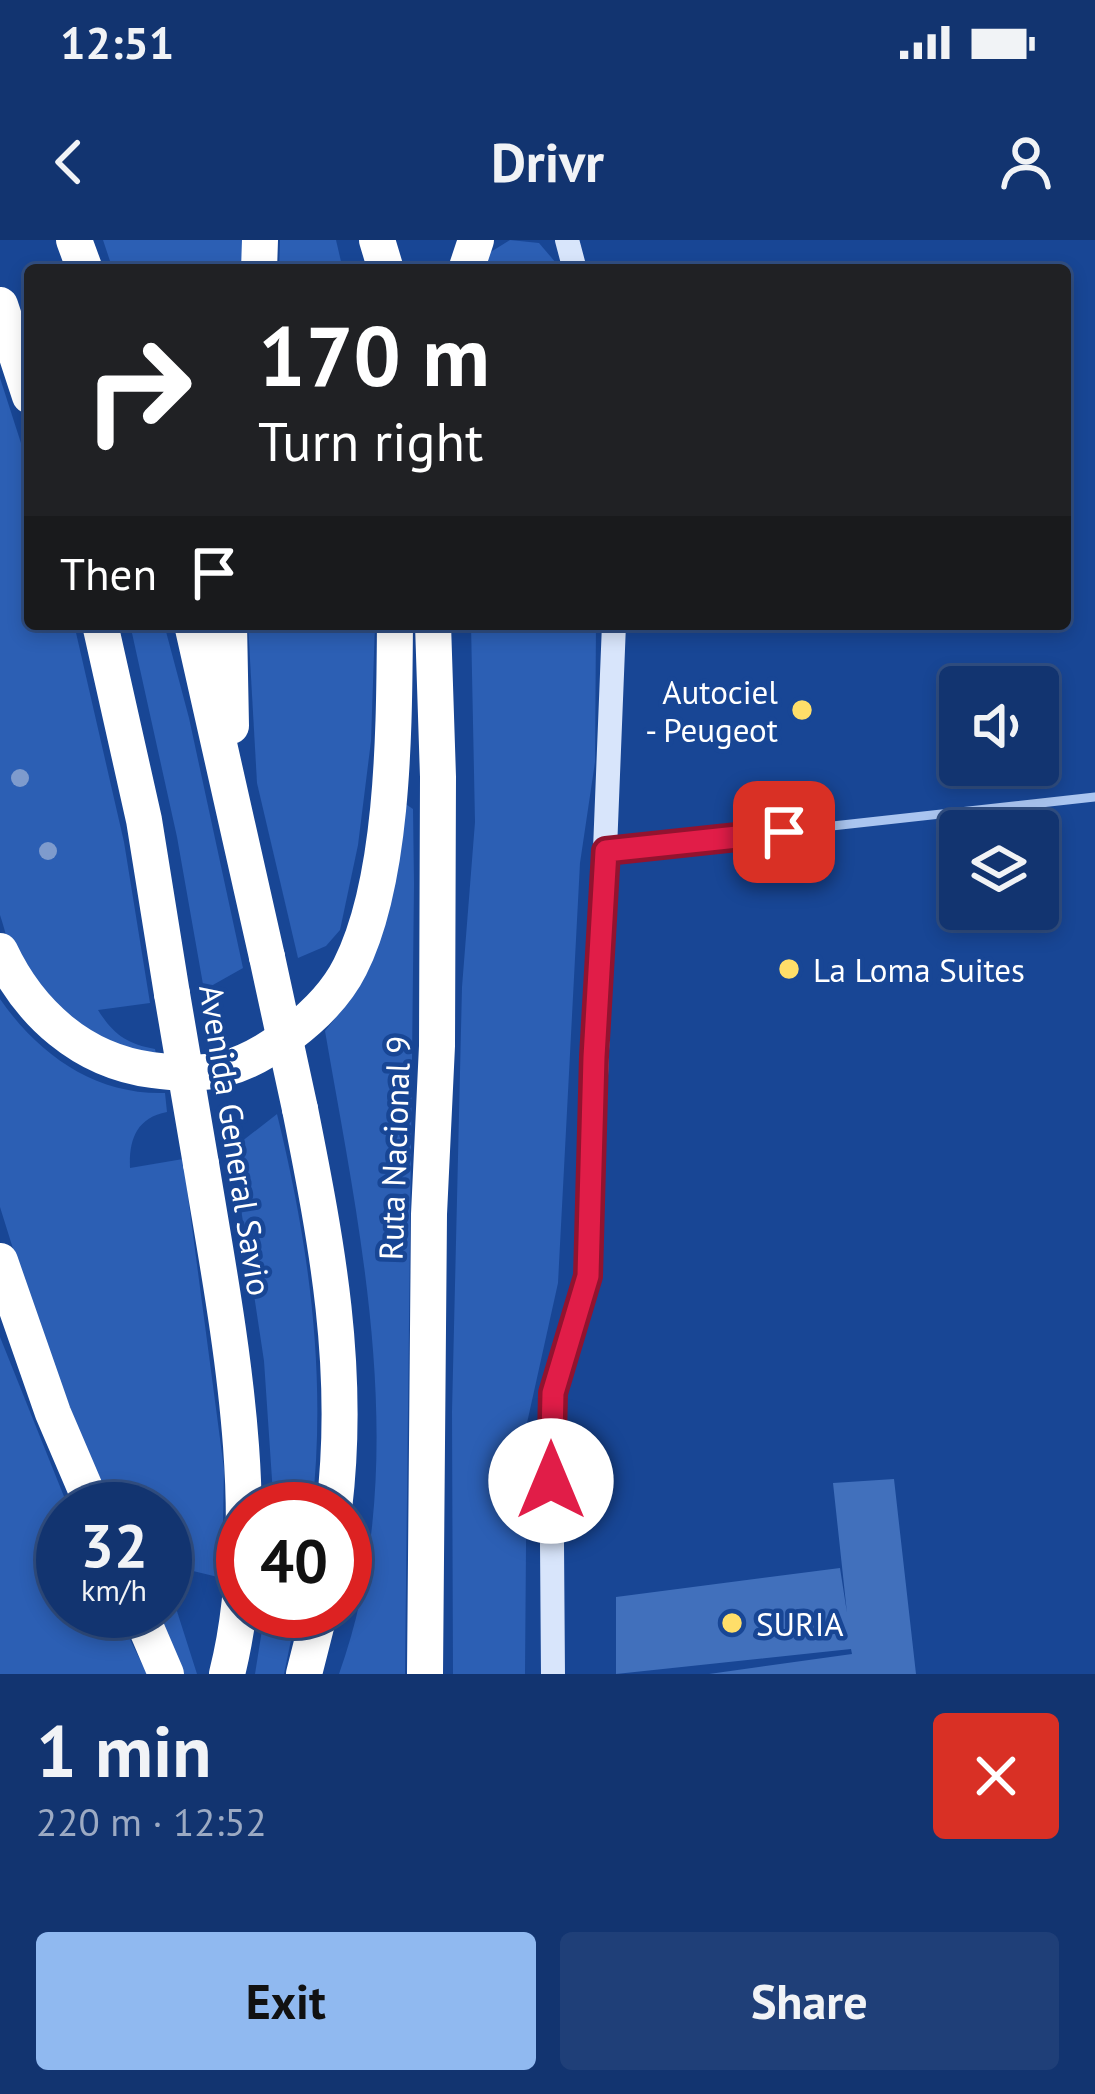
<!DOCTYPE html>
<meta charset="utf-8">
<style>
body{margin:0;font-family:"PT Sans",sans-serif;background:#1f3f78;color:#f1f3f6;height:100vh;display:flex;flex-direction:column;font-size:45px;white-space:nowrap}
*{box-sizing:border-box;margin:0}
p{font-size:39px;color:#9caac3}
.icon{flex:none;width:66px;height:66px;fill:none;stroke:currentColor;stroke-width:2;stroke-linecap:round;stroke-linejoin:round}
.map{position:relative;height:1434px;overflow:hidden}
.sheet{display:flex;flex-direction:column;background:#123470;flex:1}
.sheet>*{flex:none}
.guide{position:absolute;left:24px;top:24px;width:1047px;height:366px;border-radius:12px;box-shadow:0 6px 18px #0003,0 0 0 3px #314f83;background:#202124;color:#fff;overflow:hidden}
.controls{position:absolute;left:939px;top:426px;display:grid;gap:24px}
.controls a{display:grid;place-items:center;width:120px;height:120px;border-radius:12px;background:#123470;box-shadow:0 6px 18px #0003,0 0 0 3px #314f83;font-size:60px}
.speed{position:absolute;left:36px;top:1242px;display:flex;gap:24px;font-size:60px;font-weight:700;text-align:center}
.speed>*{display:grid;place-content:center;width:156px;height:156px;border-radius:50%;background:#123470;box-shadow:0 6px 18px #0003,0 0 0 3px #314f83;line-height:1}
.speed small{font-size:30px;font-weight:400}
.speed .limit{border:18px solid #d22;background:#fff;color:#111}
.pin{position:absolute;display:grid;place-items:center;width:102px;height:102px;color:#fff;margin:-51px;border-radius:24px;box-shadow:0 6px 18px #0006}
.me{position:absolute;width:132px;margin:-66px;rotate:0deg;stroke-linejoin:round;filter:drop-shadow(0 0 9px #0008)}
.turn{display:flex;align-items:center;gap:42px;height:252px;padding:0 36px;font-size:54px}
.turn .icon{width:156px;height:156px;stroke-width:2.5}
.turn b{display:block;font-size:84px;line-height:102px}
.then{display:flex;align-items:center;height:114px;padding:0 36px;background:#0003;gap:24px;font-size:45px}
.round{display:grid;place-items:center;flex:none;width:126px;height:126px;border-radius:12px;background:#1f3f78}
.overview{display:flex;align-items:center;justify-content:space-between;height:204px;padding:0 36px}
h1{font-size:72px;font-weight:700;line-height:90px}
.cta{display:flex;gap:24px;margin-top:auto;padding:24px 36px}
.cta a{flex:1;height:138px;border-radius:12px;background:#90b9f0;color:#111;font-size:48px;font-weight:700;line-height:138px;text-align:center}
.cta a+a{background:#1f3f78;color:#f1f3f6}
.status{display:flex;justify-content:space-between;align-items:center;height:84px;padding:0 60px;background:#123470;direction:ltr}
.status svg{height:33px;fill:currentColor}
header{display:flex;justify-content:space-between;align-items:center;height:156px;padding:0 36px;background:#123470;font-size:54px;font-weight:700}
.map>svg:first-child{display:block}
.green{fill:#2c5fb4}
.building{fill:#4170bc}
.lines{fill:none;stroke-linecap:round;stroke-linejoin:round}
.lane{stroke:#aac5f0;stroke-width:9}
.secondary{stroke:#d8e5fb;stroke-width:24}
.highway{stroke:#fff;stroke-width:36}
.highway-bridge{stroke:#fff;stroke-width:36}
.tree{fill:#7e9bcd}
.route-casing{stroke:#92132f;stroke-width:30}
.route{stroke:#e11d48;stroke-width:21}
.poi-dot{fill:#ffde69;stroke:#184695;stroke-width:4.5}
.labels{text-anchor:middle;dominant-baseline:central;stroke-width:9;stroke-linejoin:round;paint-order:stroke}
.poi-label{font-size:33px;fill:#fff;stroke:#184695;text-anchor:start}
.street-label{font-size:33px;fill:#fff;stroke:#184695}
</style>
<div class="status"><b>12:51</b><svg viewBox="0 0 49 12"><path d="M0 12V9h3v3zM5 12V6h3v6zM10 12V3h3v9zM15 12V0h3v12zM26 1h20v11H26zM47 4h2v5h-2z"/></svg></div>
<header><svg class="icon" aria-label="back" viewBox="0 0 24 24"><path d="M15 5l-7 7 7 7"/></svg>Drivr<svg class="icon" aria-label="person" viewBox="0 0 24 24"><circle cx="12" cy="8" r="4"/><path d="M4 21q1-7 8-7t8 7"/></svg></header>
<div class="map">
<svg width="1095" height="1434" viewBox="0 0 1095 1434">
<rect width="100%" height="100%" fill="#184695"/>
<g class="green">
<path d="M103 0H247L245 30H113Z"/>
<path d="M280 0H336L343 30H279Z"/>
<path d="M510 0 539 3 562 30H479L489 13Z"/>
<path d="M0 138 30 231V384H74L124 602 150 763 98 770C113 794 127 804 155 809L156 814C106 811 47 773 19 730 10 715 6 692 0 675Z"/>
<path d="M130 384H164L189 478 243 728 204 750 177 597Z"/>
<path d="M248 384H375L371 501 358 605 340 690 326 706 298 718 257 543Z"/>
<path d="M471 384H596L595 522 580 623 558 1043 527 1183 525 1434H453L452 1172 462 747 475 582Z"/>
<path d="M404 563 413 569 414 644 405 1434H339C413 1228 361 999 325 791L348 762Z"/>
<path d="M0 759C39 815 95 855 165 853L167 872C136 878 129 900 130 928L183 919 224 1229 222 1338 193 1331 168 1343 197 1434H183L153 1371H165V1269H109L29 1060 0 967Z"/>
<path d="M277 874C309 1005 327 1134 312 1269H274L264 1121 232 909Z"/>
<path d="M0 1097 69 1269H63V1371H116L147 1434H0Z"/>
<path d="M265 1371H297L284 1434H255Z"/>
</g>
<path class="building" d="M894 1239 916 1434H709L852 1414 851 1409 616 1434V1357L840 1328 847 1373 833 1243Z"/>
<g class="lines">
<path class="lane" d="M606 611 1095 557"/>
<g class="secondary">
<path d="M567 0 575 30"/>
<path d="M553 1434 551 1174 559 1131 588 1036 614 384"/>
</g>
<g class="highway">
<path d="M74 0 85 30"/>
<path d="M377 0 386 30"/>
<path d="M259 30 260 0"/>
<path d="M466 30 476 0"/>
<path d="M0 65 30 156"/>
<path d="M100 384 144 580 172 754"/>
<path d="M192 384 267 717"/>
<path d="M229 384 231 486"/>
<path d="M0 711C29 773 82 821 152 830 210 838 242 830 289 795 313 777 336 755 350 727 395 638 394 484 395 384"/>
<path d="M300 869C327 1004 351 1130 334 1269"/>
<path d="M201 924C227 1083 267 1275 227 1434"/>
<path d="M0 1021 53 1173 94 1269"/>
<path d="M139 1371 166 1434"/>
<path d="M304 1434 320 1371"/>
<path d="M425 1434 429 974 437 806 438 537 433 384"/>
</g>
<g class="highway-bridge">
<path d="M267 717 300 869"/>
<path d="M172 754 201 924"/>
</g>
</g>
<g class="tree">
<circle cx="20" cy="538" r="9"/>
<circle cx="48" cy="611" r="9"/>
</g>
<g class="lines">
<g class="route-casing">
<path id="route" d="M551 1241 553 1153 588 1036 594 817 606 611 784 592"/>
</g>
<use href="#route" class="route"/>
</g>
<g class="poi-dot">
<circle cx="802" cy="470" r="12"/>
<circle cx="789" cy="729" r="12"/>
<circle cx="732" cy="1383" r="12"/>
</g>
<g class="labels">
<g class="poi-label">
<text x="778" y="451" text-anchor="end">Autociel<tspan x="778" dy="38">- Peugeot</tspan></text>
<text x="813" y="729">La Loma Suites</text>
<text x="756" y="1383">SURIA</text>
</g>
<g class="street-label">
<text transform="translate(236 900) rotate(81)">Avenida General Savio</text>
<text transform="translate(394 908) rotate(-88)">Ruta Nacional 9</text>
</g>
</g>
</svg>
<div class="controls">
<a><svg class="icon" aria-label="sound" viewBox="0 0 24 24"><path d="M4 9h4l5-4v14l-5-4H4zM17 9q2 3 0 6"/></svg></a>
<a><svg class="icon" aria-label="layers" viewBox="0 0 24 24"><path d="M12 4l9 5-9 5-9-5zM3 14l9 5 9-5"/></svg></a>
</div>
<div class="speed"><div>32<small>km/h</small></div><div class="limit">40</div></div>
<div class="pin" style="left:784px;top:592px;background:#d93025"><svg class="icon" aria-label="arrive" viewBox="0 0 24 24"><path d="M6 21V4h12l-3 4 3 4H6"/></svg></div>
<svg class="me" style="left:551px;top:1241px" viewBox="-20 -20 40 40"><circle r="19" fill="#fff"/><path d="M0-13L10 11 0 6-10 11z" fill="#e11d48"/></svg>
<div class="guide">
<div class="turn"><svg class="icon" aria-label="right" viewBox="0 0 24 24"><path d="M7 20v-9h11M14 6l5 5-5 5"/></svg><div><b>170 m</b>Turn right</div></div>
<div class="then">Then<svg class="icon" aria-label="arrive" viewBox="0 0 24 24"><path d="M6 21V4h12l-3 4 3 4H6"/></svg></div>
</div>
</div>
<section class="sheet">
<div class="overview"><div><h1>1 min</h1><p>220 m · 12:52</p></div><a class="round" style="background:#d93025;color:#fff"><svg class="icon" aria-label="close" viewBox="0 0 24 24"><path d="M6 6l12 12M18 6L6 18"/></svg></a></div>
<div class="cta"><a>Exit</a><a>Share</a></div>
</section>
